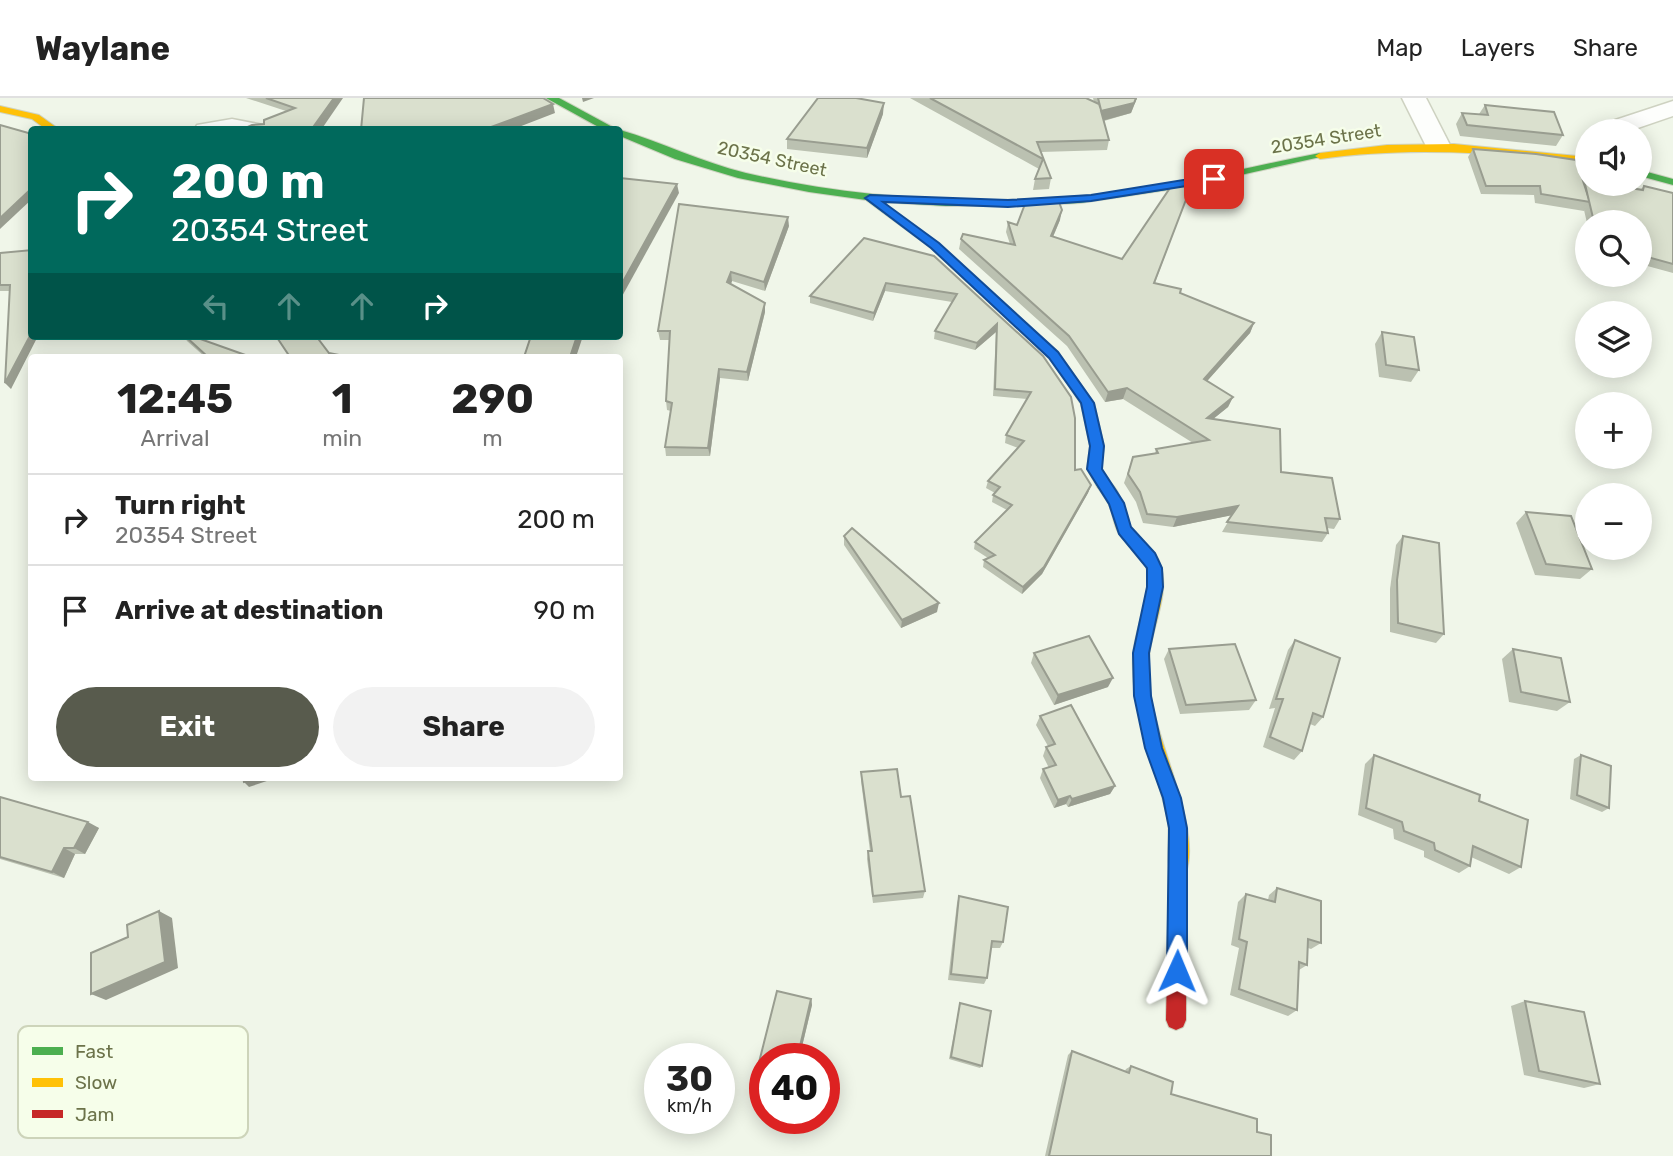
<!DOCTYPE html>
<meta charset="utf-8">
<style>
body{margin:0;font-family:Rubik,sans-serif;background:#f2f2f2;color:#222;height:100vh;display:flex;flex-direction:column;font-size:26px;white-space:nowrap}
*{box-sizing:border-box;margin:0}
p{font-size:23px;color:#767676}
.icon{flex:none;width:38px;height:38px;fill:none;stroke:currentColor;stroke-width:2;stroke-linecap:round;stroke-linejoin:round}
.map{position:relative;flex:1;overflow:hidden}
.side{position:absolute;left:28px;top:256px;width:595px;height:427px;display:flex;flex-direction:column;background:#fff;border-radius:7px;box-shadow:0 4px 18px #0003}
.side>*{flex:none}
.top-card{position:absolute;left:28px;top:28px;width:595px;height:214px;border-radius:7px;box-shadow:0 4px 18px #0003;background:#00695c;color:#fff;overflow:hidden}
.controls{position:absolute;left:1575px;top:21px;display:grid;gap:14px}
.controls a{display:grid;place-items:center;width:77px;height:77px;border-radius:50%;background:#fff;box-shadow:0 4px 18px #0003;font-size:35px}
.speed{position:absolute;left:644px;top:945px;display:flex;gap:14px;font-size:35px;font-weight:700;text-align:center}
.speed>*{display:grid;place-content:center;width:91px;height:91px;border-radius:50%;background:#fff;box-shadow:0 4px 18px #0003;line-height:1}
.speed small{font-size:18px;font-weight:400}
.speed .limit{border:10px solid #d22;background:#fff;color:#111}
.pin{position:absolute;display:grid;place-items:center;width:60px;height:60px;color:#fff;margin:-30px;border-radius:14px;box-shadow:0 4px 10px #0006}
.me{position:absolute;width:77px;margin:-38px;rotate:1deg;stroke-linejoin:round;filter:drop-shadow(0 0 5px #0008)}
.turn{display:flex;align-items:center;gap:24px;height:147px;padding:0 28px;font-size:32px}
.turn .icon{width:91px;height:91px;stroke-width:2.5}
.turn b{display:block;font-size:49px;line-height:60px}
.lanes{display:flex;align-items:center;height:66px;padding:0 28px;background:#0003;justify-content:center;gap:35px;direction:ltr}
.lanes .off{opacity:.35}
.eta{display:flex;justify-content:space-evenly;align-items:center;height:119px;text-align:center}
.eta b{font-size:42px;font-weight:700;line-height:49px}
.action{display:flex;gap:14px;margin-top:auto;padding:14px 28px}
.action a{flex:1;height:80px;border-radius:42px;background:#585b4d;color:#fff;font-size:28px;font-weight:700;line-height:80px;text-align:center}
.action a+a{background:#f2f2f2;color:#222}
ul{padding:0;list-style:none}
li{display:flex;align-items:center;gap:21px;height:91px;padding:0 28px;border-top:2px solid #e0e0e0}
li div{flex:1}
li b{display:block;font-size:26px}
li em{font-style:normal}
header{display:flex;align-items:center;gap:42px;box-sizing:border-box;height:98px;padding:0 35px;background:#fff;border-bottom:2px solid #e0e0e0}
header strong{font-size:33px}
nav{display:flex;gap:38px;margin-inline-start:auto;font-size:24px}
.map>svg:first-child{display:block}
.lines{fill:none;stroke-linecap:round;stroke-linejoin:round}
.street-casing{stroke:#ced2c1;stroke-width:3}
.fast-casing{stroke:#cfd4c2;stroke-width:2}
.slow-casing{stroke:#cfd4c2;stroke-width:2}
.jam-casing{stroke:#cfd4c2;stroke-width:2}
.street{fill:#fdfefc;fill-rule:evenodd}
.fast{fill:#4caf50;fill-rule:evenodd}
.slow{fill:#ffc107;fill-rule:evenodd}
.jam{fill:#c62828;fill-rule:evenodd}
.wall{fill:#bbc1b1}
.shaded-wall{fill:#999d90}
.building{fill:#dae0ce;stroke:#999d90;stroke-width:2}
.route{fill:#1a73e8;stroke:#114b97;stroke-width:2}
.labels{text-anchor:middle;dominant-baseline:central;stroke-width:5;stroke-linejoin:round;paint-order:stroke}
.far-street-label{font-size:18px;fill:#6c734a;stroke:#f6feea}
.key{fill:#f6feea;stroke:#cdd4ba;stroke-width:2}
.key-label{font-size:19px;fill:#6c734a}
</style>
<header>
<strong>Waylane</strong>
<nav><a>Map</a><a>Layers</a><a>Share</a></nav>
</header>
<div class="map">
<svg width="1673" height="1058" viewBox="0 0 1673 1058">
<rect width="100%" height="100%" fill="#f0f6e9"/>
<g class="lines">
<g class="street-casing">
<g id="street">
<path d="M1402 0H1426L1450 47 1446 52H1428Z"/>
<path d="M1673 3V18L1629 33H1594L1597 28Z"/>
<path d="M232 21 263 27 266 32H194L197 27Z"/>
</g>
</g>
<g class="fast-casing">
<g id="fast">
<path d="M546 0H559L618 32H604Z"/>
<path d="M620 32C662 44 701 64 746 75 875 105 1011 109 1143 91 1202 82 1261 66 1320 55L1325 58 1187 89 1080 105 1014 108H946L882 104 939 146 1058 254 1094 305 1104 348 1101 371 1110 386 1103 391 1098 390 1087 371 1090 348 1081 306 1050 260 931 150 866 102 809 94 738 80 675 61 620 38Z"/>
<path d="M1640 72 1673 81V87L1640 78Z"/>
</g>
</g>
<g class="slow-casing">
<g id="slow">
<path d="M0 8 39 17 60 32H47L32 21 0 14Z"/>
<path d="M1454 46 1587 59V65C1497 55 1410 48 1320 61L1315 58 1320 55 1387 47Z"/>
<path d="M1103 381C1123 387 1122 416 1131 430 1140 444 1156 451 1161 468 1169 494 1154 526 1150 552 1147 567 1148 586 1151 600 1158 647 1203 735 1185 777L1178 780 1171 777C1165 761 1171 741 1168 724 1157 667 1130 617 1133 557 1135 529 1151 501 1147 472 1144 456 1126 448 1118 434 1114 427 1113 417 1110 409 1107 401 1100 394 1096 386Z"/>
</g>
</g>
<g class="jam-casing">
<path id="jam" d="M1178 762 1185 765 1187 771 1186 922 1183 929 1176 932 1169 929 1166 922 1169 771 1171 765Z"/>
</g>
<use href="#street" class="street"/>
<use href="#fast" class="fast"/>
<use href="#slow" class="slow"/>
<use href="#jam" class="jam"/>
</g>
<g class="wall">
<path d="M246 0H343L286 13Z"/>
<path d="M910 0H1086L1094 4 1093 0H1137L1131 15 1104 23 1109 42 1107 52 1041 54 1051 80 1049 91 1033 92 1035 81 1039 71Z"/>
<path d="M1485 7 1563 37 1556 48 1460 38 1456 26 1462 15 1479 16Z"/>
<path d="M883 16 867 60 787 51V41Z"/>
<path d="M1473 51 1583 83 1641 91 1644 88 1673 95V175L1640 166V124L1587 125 1584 112V113L1535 105 1534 97 1481 96 1468 59Z"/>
<path d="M1188 96 1155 185 1254 225 1250 235 1207 283 1233 299 1228 309 1213 321 1340 421 1334 431 1327 430 1328 435 1322 444 1222 434 1232 417 1173 429 1143 425 1136 404 1124 385 1133 359 1155 356 1156 351 1193 345 1123 301 1105 304 1067 248 959 151 961 141 1010 146 1006 134 1008 124 1017 127 1060 122 1053 139 1122 161Z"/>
<path d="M789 128 765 193 732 183 731 186 765 214 748 283 720 280 710 358H666L665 349 671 313 667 312 666 303 670 242H660L658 233Z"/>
<path d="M32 152 11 291 10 193H0V155Z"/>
<path d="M934 158 1043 258 1075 372 1091 387 1088 395 1042 476 1022 496 983 469 984 462 988 460 974 451 975 444 1007 412 992 404 993 397 995 395 986 390 988 383 1018 350 1005 345 1006 337 1027 301 993 298 996 234 975 252 934 241 935 233 952 204 885 193 873 223 810 205V198Z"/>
<path d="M1382 234 1419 272 1411 284 1379 279 1375 246Z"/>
<path d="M184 238H192L251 259H205L187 243Z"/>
<path d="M1526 414 1592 471 1580 481 1535 477 1516 425Z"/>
<path d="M844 438 937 514 901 530 844 447Z"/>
<path d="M1403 438 1444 536 1436 545 1390 534V491L1396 447Z"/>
<path d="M1295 542 1323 619 1315 628 1310 626 1302 653 1294 662 1263 649 1275 610 1269 611 1288 552Z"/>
<path d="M1169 551 1256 602 1249 612 1180 616 1164 561Z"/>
<path d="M1513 551 1570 604 1557 613 1509 604 1502 561Z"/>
<path d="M1034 555 1108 589 1054 607 1031 565Z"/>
<path d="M1040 618 1115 688 1110 696 1068 709 1066 706 1054 710 1040 680 1043 671 1049 670 1043 658 1046 649 1048 648 1036 627Z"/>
<path d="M1374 657 1479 703 1521 769 1509 776 1471 759 1470 768 1459 775 1424 759V753L1394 741 1393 731 1358 717 1365 666Z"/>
<path d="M1581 657 1609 710 1602 714 1570 701 1574 661Z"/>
<path d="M861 674 901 699 925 793 923 800 873 805 867 761 868 753H870L861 683Z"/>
<path d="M0 699 99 730 85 756H75L64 780 0 761Z"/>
<path d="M1277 790 1321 845 1311 851 1308 850 1307 867 1299 872 1297 912 1288 918 1230 897 1239 850 1231 847 1238 804 1246 796 1268 802 1269 797Z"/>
<path d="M959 798 1003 844 1000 850H991L987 880 984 886 948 882 957 805Z"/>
<path d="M777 893 811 901 812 907 799 961H765V994L755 992 753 988Z"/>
<path d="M1525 903 1600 986 1584 990 1524 977 1511 908Z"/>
<path d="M960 905 982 968 980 970 949 961Z"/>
<path d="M1072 953 1125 973 1126 971 1131 968 1171 996 1257 1034 1271 1058H1045L1068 957Z"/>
</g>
<g class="shaded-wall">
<path d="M334 0H343L321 32H311Z"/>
<path d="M582 0H594L583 4Z"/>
<path d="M1137 0 1131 15 1098 24 1101 13Z"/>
<path d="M884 5 883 16 867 60V50Z"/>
<path d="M553 6 555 15 511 32H483Z"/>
<path d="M677 86 679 95 620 202V189Z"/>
<path d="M32 90V101L0 131V120Z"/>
<path d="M1062 112 1060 122 1049 148 1051 138Z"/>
<path d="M788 119 789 128 765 193 764 184Z"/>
<path d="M731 174 732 183 728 193 727 184Z"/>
<path d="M886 185 885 193 873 223 874 215Z"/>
<path d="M765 205V214L748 283 747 274Z"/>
<path d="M1254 225 1250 235 1200 291 1204 281Z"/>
<path d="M997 226 996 234 975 252 977 245Z"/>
<path d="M32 234V238H38L11 291 5 285Z"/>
<path d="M577 238H583L576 259H570Z"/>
<path d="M719 271 720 280 710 358 708 350Z"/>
<path d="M1127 290 1123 301 1105 304 1108 294Z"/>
<path d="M1233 299 1228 309 1202 330 1207 320Z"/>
<path d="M1091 387 1088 395 1042 476 1022 496 1023 489Z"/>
<path d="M1238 408 1233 417 1173 429 1177 419Z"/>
<path d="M939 505 937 514 901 530 902 522Z"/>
<path d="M1113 580 1108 589 1054 607 1058 597Z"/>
<path d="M260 679H279L249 689 244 684Z"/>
<path d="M1115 688 1110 696 1068 709 1072 701Z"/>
<path d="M1070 698 1066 706 1054 710 1058 702Z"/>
<path d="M88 724 99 730 85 756 74 750Z"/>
<path d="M64 750 75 756 64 780 52 774Z"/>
<path d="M159 813 172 820 178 870 106 902 91 896Z"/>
<path d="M811 901 812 907 799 961H797Z"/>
</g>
<g class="building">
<path d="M266 0H334L311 32H241L252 27 264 26V22L295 10Z"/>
<path d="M364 0H543L553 6 483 32H361Z"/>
<path d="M818 0H856L884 5 867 50 787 41Z"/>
<path d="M930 0H1086L1099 6 1101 12 1098 0H1136L1134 5 1101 13 1109 42 1037 44 1051 80 1035 81 1043 61Z"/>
<path d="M1485 7 1554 14 1563 37 1467 27 1462 15 1488 17Z"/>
<path d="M0 27 32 36V90L0 120Z"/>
<path d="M1473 51 1536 56 1576 62 1590 104 1541 96 1540 88H1486Z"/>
<path d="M620 80 677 86 620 189Z"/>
<path d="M1584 82 1587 83V86H1605L1643 92 1644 88 1673 95V166L1640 157V124H1594Z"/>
<path d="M1192 86 1154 185 1181 191 1180 195 1254 225 1204 281 1233 299 1207 320 1280 331 1281 374 1332 380 1340 421 1325 420 1328 435 1227 424 1238 408 1177 419 1147 416 1140 394 1128 376 1133 359 1158 355 1156 351 1209 342 1127 290 1108 294 1069 238 961 141 963 136 1015 147 1008 124 1017 127 1025 106 1059 104 1062 112 1051 138 1122 161 1170 90Z"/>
<path d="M679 106 788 119 764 184 731 174 727 184 765 205 747 274 719 271 708 350 665 349 672 305 666 303 670 233H658Z"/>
<path d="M864 140 934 158 1043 258 1071 299 1075 320V372L1081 371 1091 387 1044 469 1023 489 984 462 995 457 975 444 1012 407 993 397 1000 389 988 383 1024 343 1006 337 1031 294 995 291 997 226 977 245 935 233 957 196 886 185 874 215 810 198Z"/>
<path d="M32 152V234L5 285 10 187H0V155Z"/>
<path d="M1382 234 1414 239 1419 272 1386 267Z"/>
<path d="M185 238H192L251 259H208Z"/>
<path d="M276 238H316L329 255 349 259H290Z"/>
<path d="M531 238H577L570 259H524Z"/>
<path d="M1526 414 1571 418 1592 471 1546 466Z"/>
<path d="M852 430 939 505 902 522 844 438Z"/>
<path d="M1403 438 1439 445 1444 536 1398 525 1397 482Z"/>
<path d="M1089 538 1113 580 1058 597 1034 555Z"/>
<path d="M1295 542 1340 560 1323 619 1313 615 1302 653 1270 639 1283 601H1276Z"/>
<path d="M1235 546 1256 602 1186 607 1169 551Z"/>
<path d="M1513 551 1561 560 1570 604 1521 594Z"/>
<path d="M1071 607 1115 688 1072 701 1070 698 1058 702 1043 671 1056 667 1046 649 1055 646 1040 618Z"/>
<path d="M1374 657 1480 697 1479 703 1528 722 1521 769 1473 748 1470 768 1435 752 1434 745 1404 733 1402 724 1366 710Z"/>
<path d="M1581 657 1611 668 1609 710 1577 697Z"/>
<path d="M897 671 901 699 910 698 925 793 873 798 868 753H872L861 674Z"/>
<path d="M243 679H260L244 684Z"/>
<path d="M0 699 88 724 74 750H64L52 774 0 759Z"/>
<path d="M1277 790 1321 803V845L1308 841 1307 867 1299 864 1297 912 1239 891 1247 844 1239 841 1246 796 1275 804Z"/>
<path d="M959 798 1008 809 1003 844 992 843 987 880 951 876Z"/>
<path d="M159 813 165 864 91 896V855L128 839 127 827Z"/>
<path d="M777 893 811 901 797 961H765V991L753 988Z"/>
<path d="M1525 903 1584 914 1600 986 1539 973Z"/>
<path d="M960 905 991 913 982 968 951 959Z"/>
<path d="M1072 953 1129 975 1131 968 1173 984 1171 996 1257 1021V1034L1271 1037V1058H1049Z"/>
</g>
<path class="route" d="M1214 77 1219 81 1218 83 1091 103 1008 109 883 104 939 145 1058 254 1094 305 1104 348 1102 371 1124 405 1131 429 1155 455 1162 470 1163 489 1149 555 1151 598 1162 650 1181 700 1187 730V873L1184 880 1177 883 1170 880 1167 873 1169 730 1163 700 1145 650 1134 598 1133 555 1147 489V470L1119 436 1109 406 1087 371 1090 348 1081 305 1049 260 931 150 865 100 870 97 1008 102 1091 97Z"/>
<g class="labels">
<g class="far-street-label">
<text transform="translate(1326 41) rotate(-9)">20354 Street</text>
<text transform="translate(772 61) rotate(12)">20354 Street</text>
</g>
</g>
<rect x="18" y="928" width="230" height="112" rx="10" class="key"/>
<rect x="32" y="949" width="31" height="8" fill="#4caf50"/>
<rect x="32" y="980" width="31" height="9" fill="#ffc107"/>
<rect x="32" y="1012" width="31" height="8" fill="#c62828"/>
<g class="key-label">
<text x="75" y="960">Fast</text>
<text x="75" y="991">Slow</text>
<text x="75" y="1023">Jam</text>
</g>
</svg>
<div class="controls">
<a><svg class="icon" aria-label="sound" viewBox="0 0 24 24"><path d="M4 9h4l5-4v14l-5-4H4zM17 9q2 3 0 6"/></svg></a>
<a><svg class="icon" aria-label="search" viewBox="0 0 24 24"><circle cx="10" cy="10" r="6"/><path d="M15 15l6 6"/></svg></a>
<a><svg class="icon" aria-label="layers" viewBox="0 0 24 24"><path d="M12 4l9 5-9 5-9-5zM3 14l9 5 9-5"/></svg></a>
<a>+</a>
<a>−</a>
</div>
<div class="speed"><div>30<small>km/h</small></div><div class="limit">40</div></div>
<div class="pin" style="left:1214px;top:81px;background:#d93025"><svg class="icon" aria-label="arrive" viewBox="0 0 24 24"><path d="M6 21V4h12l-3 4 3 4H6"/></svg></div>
<svg class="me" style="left:1177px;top:873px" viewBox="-20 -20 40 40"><path d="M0-17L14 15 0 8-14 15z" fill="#1a73e8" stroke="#fff" stroke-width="4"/></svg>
<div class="top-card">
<div class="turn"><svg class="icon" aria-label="right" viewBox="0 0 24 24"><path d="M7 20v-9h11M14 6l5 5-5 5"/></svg><div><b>200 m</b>20354 Street</div></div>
<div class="lanes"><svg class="icon off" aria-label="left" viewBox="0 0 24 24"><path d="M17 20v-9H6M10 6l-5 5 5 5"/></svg><svg class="icon off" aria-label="ahead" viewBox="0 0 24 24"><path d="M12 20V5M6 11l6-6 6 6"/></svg><svg class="icon off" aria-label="ahead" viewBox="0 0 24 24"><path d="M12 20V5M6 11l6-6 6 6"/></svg><svg class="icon" aria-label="right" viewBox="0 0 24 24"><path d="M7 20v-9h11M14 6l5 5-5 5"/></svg></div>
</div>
<section class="side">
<div class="eta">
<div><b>12:45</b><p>Arrival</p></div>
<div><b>1</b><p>min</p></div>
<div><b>290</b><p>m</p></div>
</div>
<ul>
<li><svg class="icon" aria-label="right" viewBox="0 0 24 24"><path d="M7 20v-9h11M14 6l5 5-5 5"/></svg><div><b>Turn right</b><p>20354 Street</p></div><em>200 m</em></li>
<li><svg class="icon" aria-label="arrive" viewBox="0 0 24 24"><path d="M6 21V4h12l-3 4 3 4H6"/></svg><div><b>Arrive at destination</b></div><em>90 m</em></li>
</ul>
<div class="action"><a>Exit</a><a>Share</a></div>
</section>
</div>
